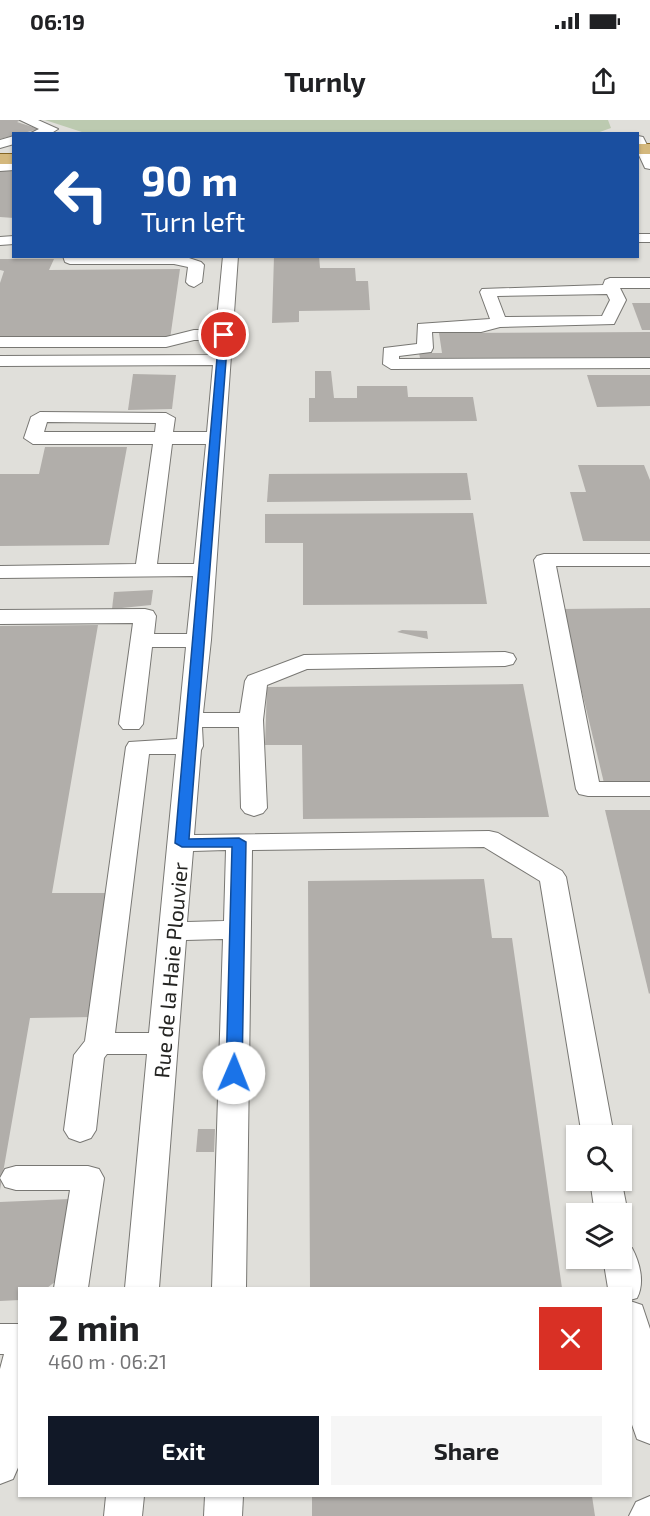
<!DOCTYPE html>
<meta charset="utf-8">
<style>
body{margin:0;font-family:"Exo 2",sans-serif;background:#f6f6f6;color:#202124;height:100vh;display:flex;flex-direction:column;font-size:22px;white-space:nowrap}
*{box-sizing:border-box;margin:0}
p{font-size:20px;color:#757577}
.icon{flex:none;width:33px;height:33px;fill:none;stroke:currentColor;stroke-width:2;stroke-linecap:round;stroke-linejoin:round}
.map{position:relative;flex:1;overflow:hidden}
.sheet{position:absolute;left:18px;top:1167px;width:614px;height:210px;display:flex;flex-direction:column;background:#fff;border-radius:0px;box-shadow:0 2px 4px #0004}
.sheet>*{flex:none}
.top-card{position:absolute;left:12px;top:12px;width:627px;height:126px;border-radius:0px;box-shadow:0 2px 4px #0004;background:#1a4fa0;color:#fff;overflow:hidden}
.fabs{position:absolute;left:566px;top:1005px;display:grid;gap:12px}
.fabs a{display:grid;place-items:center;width:66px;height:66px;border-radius:0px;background:#fff;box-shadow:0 2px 4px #0004;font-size:30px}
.pin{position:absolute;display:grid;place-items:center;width:51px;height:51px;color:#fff;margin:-26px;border:3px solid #fff;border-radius:50%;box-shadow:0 2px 6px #0007}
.me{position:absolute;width:66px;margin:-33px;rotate:1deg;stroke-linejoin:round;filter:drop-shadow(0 0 4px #0008)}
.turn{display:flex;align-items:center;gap:21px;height:126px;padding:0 30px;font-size:27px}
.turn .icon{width:78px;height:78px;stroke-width:2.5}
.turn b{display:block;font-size:42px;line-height:51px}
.round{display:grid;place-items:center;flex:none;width:63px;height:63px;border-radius:0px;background:#f6f6f6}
.overview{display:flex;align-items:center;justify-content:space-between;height:102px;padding:0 30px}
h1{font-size:36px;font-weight:700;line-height:45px}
.primary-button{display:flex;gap:12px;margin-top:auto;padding:12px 30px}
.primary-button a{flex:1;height:69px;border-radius:0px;background:#111827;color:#fff;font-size:24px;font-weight:700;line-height:69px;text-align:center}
.primary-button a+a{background:#f6f6f6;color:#202124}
.status{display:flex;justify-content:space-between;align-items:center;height:42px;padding:0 30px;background:#fff;direction:ltr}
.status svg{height:16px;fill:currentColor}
header{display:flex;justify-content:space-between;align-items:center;height:78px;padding:0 30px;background:#fff;font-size:27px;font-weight:700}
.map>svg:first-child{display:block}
.green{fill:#bccab0}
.building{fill:#b1aeaa}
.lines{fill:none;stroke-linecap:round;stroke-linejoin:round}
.minor-casing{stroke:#787773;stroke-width:2}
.major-casing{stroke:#856625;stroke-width:2}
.minor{fill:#fff;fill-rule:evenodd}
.major{fill:#d4b87d;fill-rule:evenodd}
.route{fill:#1a73e8;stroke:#114b97;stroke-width:1.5}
.labels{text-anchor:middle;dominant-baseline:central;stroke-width:4.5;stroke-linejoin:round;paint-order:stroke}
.street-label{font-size:21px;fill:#252523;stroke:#fff}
</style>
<div class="status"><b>06:19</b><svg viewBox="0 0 49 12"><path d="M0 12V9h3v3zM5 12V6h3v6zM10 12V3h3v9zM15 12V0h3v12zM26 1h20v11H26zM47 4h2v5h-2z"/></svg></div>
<header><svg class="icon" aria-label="menu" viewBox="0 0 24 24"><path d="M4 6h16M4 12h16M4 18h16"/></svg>Turnly<svg class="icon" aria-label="share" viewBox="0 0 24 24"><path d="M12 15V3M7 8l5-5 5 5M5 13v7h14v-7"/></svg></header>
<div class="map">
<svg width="650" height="1396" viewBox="0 0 650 1396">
<rect width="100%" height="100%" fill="#e0dfda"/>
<path class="green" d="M45 0H608L611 8 594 14H88Z"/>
<g class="building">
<path d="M0 0H21L17 2 39 9 0 19Z"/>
<path d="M0 49H14V98L0 97Z"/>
<path d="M274 136H319L320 148H355L356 161H368L370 190 299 191V202L272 203Z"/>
<path d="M0 139H54L49 150 180 149 170 219 0 220V163L4 151 0 150Z"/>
<path d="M632 183H650V210H642Z"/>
<path d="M650 212V237L420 238 419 233H442L439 213Z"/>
<path d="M315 251H331L334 278H357V266H407L408 277H473L477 301 309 302V278H315Z"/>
<path d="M133 254 176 255 172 289 128 290Z"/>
<path d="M587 255H650V286L597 287Z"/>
<path d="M45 327H127L109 425 0 426V354H39Z"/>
<path d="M578 345H644L650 360V421H583L570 372H586Z"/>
<path d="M467 353 471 380 267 382 269 354Z"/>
<path d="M473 393 487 484 303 485V423H265V394Z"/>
<path d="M153 470 151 485 112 489 114 472Z"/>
<path d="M650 488V662L604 663 562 489Z"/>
<path d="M98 505 52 773H110L94 897 30 898 0 1070V506Z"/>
<path d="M402 510 427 511 428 519 397 512Z"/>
<path d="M523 564 549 697 303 699 302 625H265L267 567Z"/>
<path d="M605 690H650V873L649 874Z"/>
<path d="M484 759 492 818H512L562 1168H310L308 761Z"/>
<path d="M198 1009H215L214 1032H196Z"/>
<path d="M70 1079 60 1158 47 1168H20V1180L0 1181V1082Z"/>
<path d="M312 1376H592L595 1396H312Z"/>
</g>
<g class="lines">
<g class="minor-casing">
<g id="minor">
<path d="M20 0H38L58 9 50 14H29L39 9Z"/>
<path d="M14 16V24L0 28V20Z"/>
<path d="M638 16 643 17 650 31V49L645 48 638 33Z"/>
<path d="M14 42V50L0 51V43Z"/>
<rect x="638" y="114" width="12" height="8"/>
<path d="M14 116V124L0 125V117Z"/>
<path d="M63 136H183L201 142 204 145 202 162 194 167 189 165 186 162 188 147 174 144H70L65 142Z"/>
<path d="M223 136H238L211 520 203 593H240L245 561 248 556 304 535 505 532 513 534 516 539 513 544 505 546 307 549 267 565 263 600 267 688 263 693 254 696 245 693 241 688 239 607H202L203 626 201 630 194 715 489 711 498 713 562 751 566 757 614 1016H582L540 761 484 727 252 730 246 1168H212L223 819 186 820 159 1168H125L147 934H107L104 938 96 1010 91 1018 80 1022 69 1018 64 1010 74 935 85 921 126 627 129 622 177 619 186 527H152L143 604 139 609H123L119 604 133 503 0 504V490L145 489 153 491 156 496 154 514H187L193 456 0 458V446L136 444 153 324H33L24 318 31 297 40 292 166 293 175 298 173 312H207L213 245 0 246V236L214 235 215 220H194L166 227H0V217H166L194 210H216ZM47 302 156 303 155 312H44ZM172 324H206L194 444H157ZM149 634H176L149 913H115ZM226 730 224 801 187 802 193 731Z"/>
<path d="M610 158H650V168H620L626 180 614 204 500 207 481 212H432L433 228 431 232 399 236V239L650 238V248L391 249 383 244 384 228 417 224 418 204 490 199 480 172 482 169 603 165 605 160ZM607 174 610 180 602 196 505 197 497 176Z"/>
<path d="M544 434H650V446H556L599 662H650V676H588L579 674 576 669 534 440 537 436Z"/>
<path d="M16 1046H88L99 1049 104 1058 88 1168H54L70 1070H16L5 1067 0 1058 5 1049Z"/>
<path d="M621 1058 628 1094 621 1104V1094H595L590 1060H621Z"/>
<path d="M621 1125 632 1128C640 1143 645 1163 637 1178L630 1180V1168H608L603 1138H621Z"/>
<path d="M630 1181 642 1185 650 1209V1324L637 1319 630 1299Z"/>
<path d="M0 1204H20V1343L13 1359 0 1364V1249L4 1234H0Z"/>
<path d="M106 1376H144L142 1396H104Z"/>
<path d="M205 1376H243L242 1396H204Z"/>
<path d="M650 1376V1396H629L636 1382Z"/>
</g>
</g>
<g class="major-casing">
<g id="major">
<rect x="638" y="24" width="12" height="10"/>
<rect x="0" y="34" width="14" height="10"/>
</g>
</g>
<use href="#minor" class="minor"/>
<use href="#major" class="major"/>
</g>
<path class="route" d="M224 212 228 215 189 719 239 718 246 722 242 953 234 959 226 953 232 727H182L175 723 219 215Z"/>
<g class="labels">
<g class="street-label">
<text transform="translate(170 850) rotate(-85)">Rue de la Haie Plouvier</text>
</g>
</g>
</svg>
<div class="fabs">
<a><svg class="icon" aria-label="search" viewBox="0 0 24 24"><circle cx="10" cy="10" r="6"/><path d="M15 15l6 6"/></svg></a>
<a><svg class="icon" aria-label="layers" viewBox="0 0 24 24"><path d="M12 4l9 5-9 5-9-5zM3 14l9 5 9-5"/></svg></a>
</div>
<div class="pin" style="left:224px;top:215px;background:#d93025"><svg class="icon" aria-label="arrive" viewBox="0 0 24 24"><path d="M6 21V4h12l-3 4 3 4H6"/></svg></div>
<svg class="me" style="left:234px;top:953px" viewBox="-20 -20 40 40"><circle r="19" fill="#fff"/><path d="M0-13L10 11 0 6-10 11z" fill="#1a73e8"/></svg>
<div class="top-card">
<div class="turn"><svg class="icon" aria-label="left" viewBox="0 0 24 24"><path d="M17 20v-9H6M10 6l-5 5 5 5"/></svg><div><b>90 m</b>Turn left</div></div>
</div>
<section class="sheet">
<div class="overview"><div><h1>2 min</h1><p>460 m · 06:21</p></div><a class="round" style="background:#d93025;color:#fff"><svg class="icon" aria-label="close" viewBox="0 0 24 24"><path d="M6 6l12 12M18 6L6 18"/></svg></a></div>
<div class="primary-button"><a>Exit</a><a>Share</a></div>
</section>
</div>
